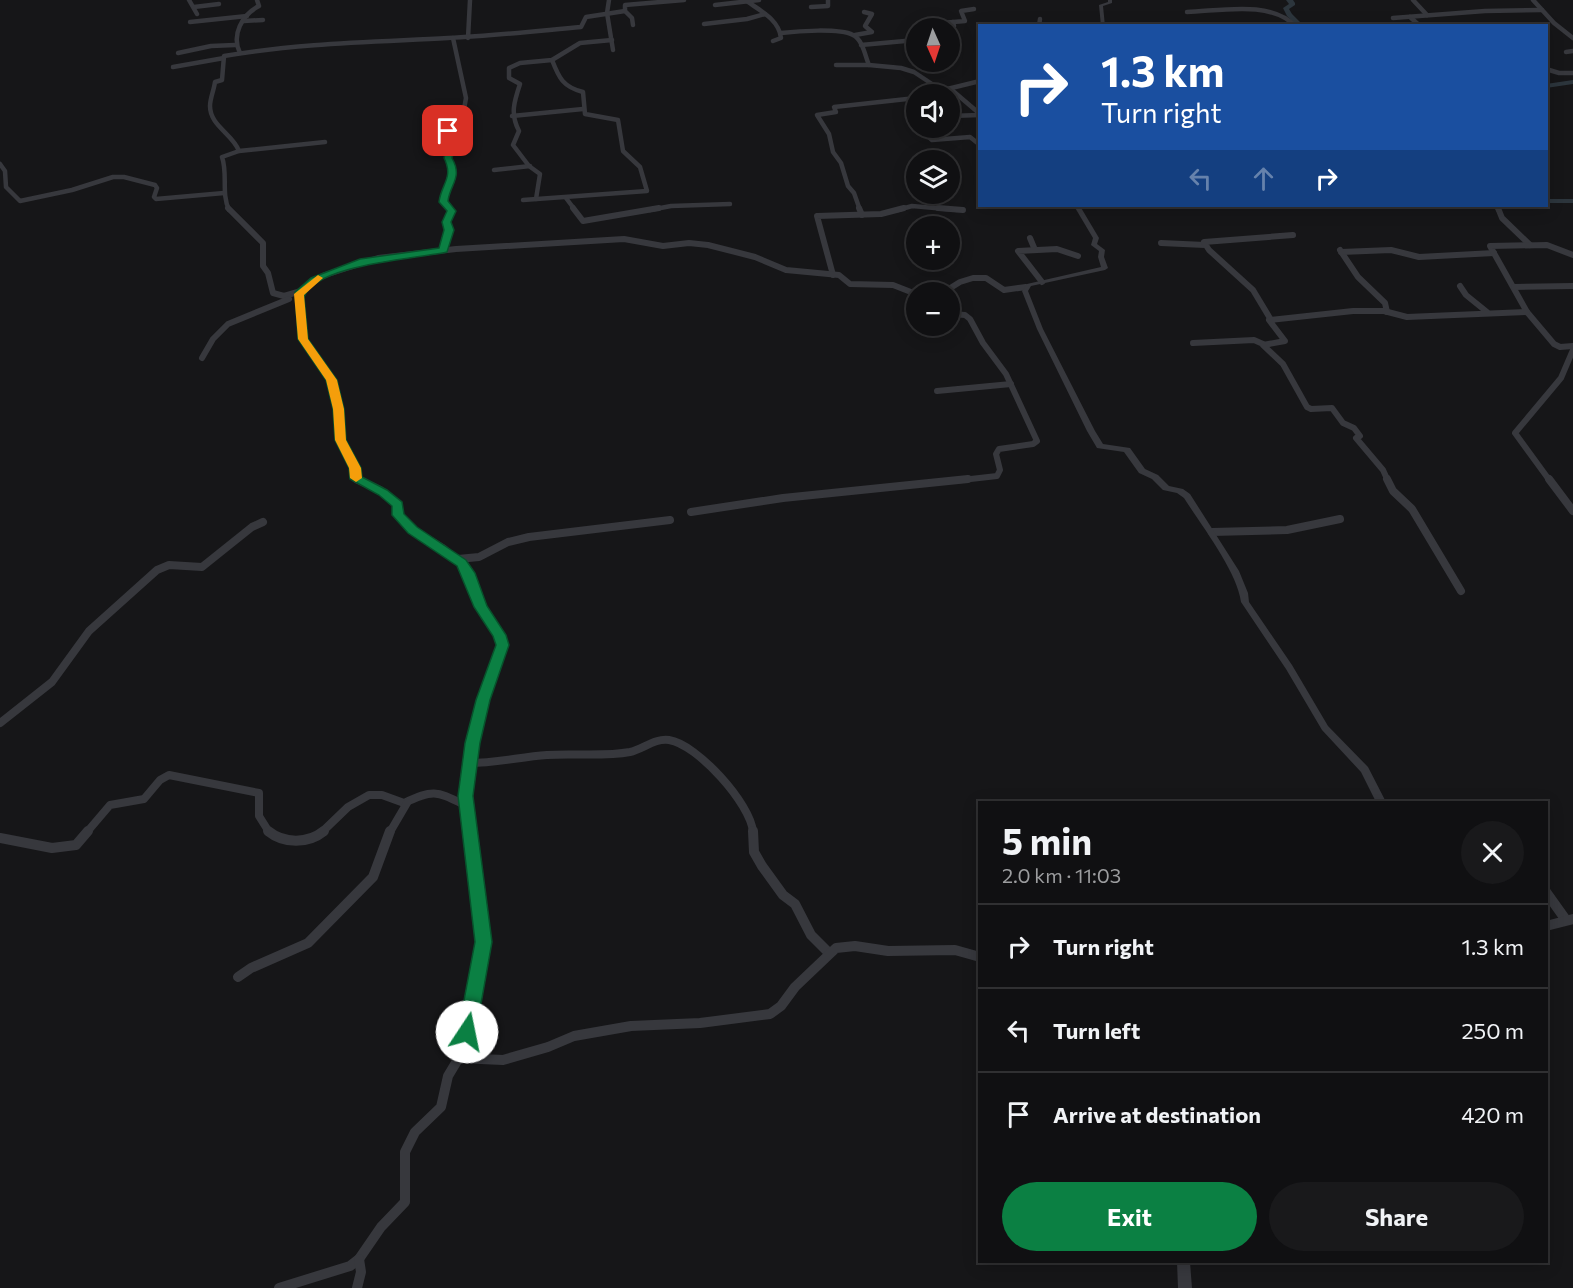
<!DOCTYPE html>
<meta charset="utf-8">
<style>
body{margin:0;font-family:Commissioner,sans-serif;background:#19191b;color:#f1f3f6;height:100vh;display:flex;flex-direction:column;font-size:22px;white-space:nowrap}
*{box-sizing:border-box;margin:0}
p{font-size:20px;color:#9c9d9f}
.icon{flex:none;width:33px;height:33px;fill:none;stroke:currentColor;stroke-width:2;stroke-linecap:round;stroke-linejoin:round}
.map{position:relative;flex:1;overflow:hidden}
.panel{position:absolute;left:978px;top:801px;width:570px;height:462px;display:flex;flex-direction:column;background:#101012;border-radius:0px;box-shadow:0 3px 15px #0003,0 0 0 2px #303032}
.panel>*{flex:none}
.guide{position:absolute;left:978px;top:24px;width:570px;height:183px;border-radius:0px;box-shadow:0 3px 15px #0003,0 0 0 2px #303032;background:#1a4fa0;color:#fff;overflow:hidden}
.needle{width:39px;rotate:177deg}
.buttons{position:absolute;left:906px;top:18px;display:grid;gap:12px}
.buttons a{display:grid;place-items:center;width:54px;height:54px;border-radius:50%;background:#101012;box-shadow:0 3px 15px #0003,0 0 0 2px #303032;font-size:30px}
.pin{position:absolute;display:grid;place-items:center;width:51px;height:51px;color:#fff;margin:-26px;border-radius:12px;box-shadow:0 3px 9px #0006}
.me{position:absolute;width:66px;margin:-33px;rotate:11deg;stroke-linejoin:round;filter:drop-shadow(0 0 4px #0008)}
.turn{display:flex;align-items:center;gap:21px;height:126px;padding:0 24px;font-size:27px}
.turn .icon{width:78px;height:78px;stroke-width:2.5}
.turn b{display:block;font-size:42px;line-height:51px}
.lanes{display:flex;align-items:center;height:57px;padding:0 24px;background:#0003;justify-content:center;gap:30px;direction:ltr}
.lanes .off{opacity:.35}
.round{display:grid;place-items:center;flex:none;width:63px;height:63px;border-radius:32px;background:#19191b}
.summary{display:flex;align-items:center;justify-content:space-between;height:102px;padding:0 24px}
h1{font-size:36px;font-weight:700;line-height:45px}
.primary-button{display:flex;gap:12px;margin-top:auto;padding:12px 24px}
.primary-button a{flex:1;height:69px;border-radius:36px;background:#0b8043;color:#fff;font-size:24px;font-weight:700;line-height:69px;text-align:center}
.primary-button a+a{background:#19191b;color:#f1f3f6}
ul{padding:0;list-style:none}
li{display:flex;align-items:center;gap:18px;height:84px;padding:0 24px;border-top:2px solid #303032}
li div{flex:1}
li b{display:block;font-size:22px}
li em{font-style:normal}
.map>svg:first-child{display:block}
.lines{fill:none;stroke-linecap:round;stroke-linejoin:round}
.river{fill:#2c353c;fill-rule:evenodd}
.minor-far3{stroke:#37383d;stroke-width:4.5}
.minor-far2{stroke:#37383d;stroke-width:6}
.minor-far1{stroke:#37383d;stroke-width:8}
.minor{stroke:#37383d;stroke-width:10}
.tertiary{fill:#37383d;fill-rule:evenodd}
.route{fill:#0b8043;stroke:#07532c;stroke-width:1.5}
.slow{fill:#f59e0b}
</style>
<div class="map">
<svg width="1573" height="1288" viewBox="0 0 1573 1288">
<rect width="100%" height="100%" fill="#161618"/>
<g class="lines">
<g class="river">
<path d="M1286 0H1293L1295 3V5L1289 9 1292 14 1304 26H1297L1287 16 1283 8 1289 4Z"/>
<path d="M1573 80V84L1546 88V84Z"/>
<rect x="1546" y="199" width="27" height="4"/>
</g>
<g class="minor-far3">
<path d="M189 0 197 14"/>
<path d="M609 0 607 13 613 50"/>
<path d="M745 0C759 10 779 19 781 38L773 41"/>
<path d="M1413 0 1427 15"/>
<path d="M1533 0 1554 23 1573 38"/>
<path d="M715 5 759 0"/>
<path d="M194 7 219 4"/>
<path d="M811 7 828 6V0"/>
<path d="M1187 12C1220 11 1271 0 1295 26"/>
<path d="M1410 17 1420 26"/>
<path d="M1393 18 1485 11 1542 10"/>
<path d="M244 21 263 20"/>
<path d="M190 22 247 16"/>
<path d="M704 24 747 19 765 14"/>
<path d="M633 25 632 18 625 11V5L684 0"/>
<path d="M1039 26 1040 19"/>
<path d="M930 28 942 23 965 21 961 11 974 9"/>
<path d="M950 31 954 26 953 22"/>
<path d="M781 33C798 31 839 28 853 35 863 40 865 56 869 65L901 68 914 72 938 88 953 91 980 114"/>
<path d="M855 35 872 32 865 26 872 14 864 12"/>
<path d="M468 38 470 0"/>
<path d="M861 45 916 40"/>
<path d="M1566 52 1573 51"/>
<path d="M178 53 211 46 235 45"/>
<path d="M240 53C231 35 242 15 259 6L257 0"/>
<path d="M836 65H869"/>
<path d="M173 67 224 58"/>
<path d="M1546 69 1559 73H1573"/>
<path d="M927 94 980 81"/>
<path d="M911 99 916 125"/>
<path d="M512 116 583 109"/>
<path d="M950 116 980 115"/>
<path d="M919 128 932 140 970 137 980 145"/>
<path d="M239 151 325 142"/>
<path d="M0 164 5 171 6 187 20 201 72 190 113 177H124L155 185 157 188 154 197 156 199 224 193"/>
<path d="M494 170 530 166"/>
<path d="M566 198 575 210"/>
<path d="M536 199 540 174 529 166 513 145 519 131C510 114 514 102 520 84L509 78V68L520 63 552 60 580 43 612 40"/>
<path d="M523 200 647 191 640 167 623 151 618 120 585 114 583 92C563 87 559 78 552 60"/>
<path d="M1497 206 1498 210"/>
<path d="M229 210C221 193 228 174 222 157L239 151C233 134 210 126 210 106 210 98 214 90 215 82L222 80 224 56C299 43 373 42 448 38 492 36 537 31 581 27L586 17 625 11"/>
<path d="M451 210 444 202 452 181 448 158 451 150 448 131 466 125 463 115 466 98 453 38"/>
<path d="M650 210 671 206 730 204"/>
<path d="M860 210 854 193 848 186 841 163 833 152 829 134 817 115 836 112 834 107 916 98"/>
<path d="M898 210 912 206 957 210"/>
</g>
<g class="minor-far2">
<path d="M228 208 263 243V266L268 273 273 293 284 296 301 291"/>
<path d="M573 208 583 221 659 208"/>
<path d="M859 208 862 215"/>
<path d="M938 208 963 210"/>
<path d="M1498 208 1502 218 1530 245"/>
<path d="M1030 238 1035 250"/>
<path d="M1161 243 1205 245"/>
<path d="M444 250C447 236 446 223 452 211L449 208"/>
<path d="M1340 250 1358 277 1385 303 1387 312"/>
<path d="M1341 252 1391 250 1419 257 1494 253"/>
<path d="M1573 255 1547 245 1490 246 1527 312 1554 344 1560 347 1573 346"/>
<path d="M833 275 817 216 881 214 904 208"/>
<path d="M1042 282 1018 251 1057 249 1078 256"/>
<path d="M1460 286 1466 295 1487 312"/>
<path d="M1514 287 1573 286"/>
<path d="M944 292 960 282 973 278H986L1004 290 1026 287"/>
<path d="M950 311 952 314 965 315 970 319 983 343 1006 374 1037 441 1033 444 999 449 996 454 1000 470 997 476 953 481"/>
<path d="M1271 320 1253 290 1209 250 1204 242 1293 235"/>
<path d="M1193 343 1254 340 1263 344"/>
<path d="M202 358 213 339 228 324 289 299"/>
<path d="M937 391 1011 384"/>
<path d="M359 481 356 479 355 468 340 440 338 409 332 380 303 339 300 292 311 282 325 275 378 258 456 249 624 239 663 246 689 243 708 245 755 257 786 270 839 275 850 284 893 285 916 294"/>
<path d="M1388 481 1383 470 1356 438 1360 436 1354 428 1343 423 1332 408 1311 409 1307 407 1283 364 1263 345 1285 341 1269 320 1353 311H1384L1407 317 1527 312"/>
<path d="M1550 481 1515 433 1561 378 1573 350"/>
</g>
<g class="minor-far1">
<path d="M356 479 380 490 398 504V515L413 530 444 549 466 568 481 607 500 635 502 645 483 700 472 743 466 796 470 832"/>
<path d="M1387 479 1393 491 1412 509 1461 591"/>
<path d="M1549 479 1573 511"/>
<path d="M691 512 783 498 968 479"/>
<path d="M1212 532 1287 530 1340 519"/>
<path d="M458 559 479 557 508 542 529 537 670 520"/>
<path d="M0 723 52 682 89 631 157 570 169 565 202 567 252 527 263 522"/>
<path d="M469 763C496 763 520 757 547 755 574 753 603 757 630 752 643 749 655 738 669 740 697 744 751 804 753 832"/>
<path d="M87 832 110 805 144 799 160 780 169 775 259 793V816L269 832"/>
<path d="M322 832 348 807 369 795H382L404 803C434 789 436 791 465 805"/>
<path d="M390 832 407 803"/>
</g>
<g class="minor">
<path d="M268 831C284 844 308 844 324 831"/>
<path d="M753 831 754 852 762 866 783 895 795 904 811 935 829 953"/>
<path d="M0 838 52 848 76 845 88 831"/>
<path d="M1546 892 1566 920"/>
<path d="M1546 926 1573 919"/>
<path d="M238 977 251 968 308 943 373 877 390 831"/>
<path d="M458 1058 503 1060 548 1047 574 1036 631 1026 700 1023 770 1014 781 1006 795 987 836 948 855 946 888 951 955 950 980 957"/>
<path d="M279 1288 350 1266 359 1259 381 1227 405 1202V1152L415 1132 441 1107 448 1076 463 1051 484 942 470 831"/>
<path d="M357 1288 361 1272 359 1259"/>
</g>
<g class="tertiary">
<path d="M1108 0H1112V3L1103 6 1105 26H1101L1099 5 1108 2Z"/>
<path d="M1074 206H1080L1099 238 1097 244 1105 250 1104 257 1108 268 1105 270 1031 286 1028 291 1043 329 1095 431 1103 444 1130 448 1145 469 1158 475 1169 486 1183 489 1190 494 1239 571 1248 593 1249 602 1292 665 1328 726 1368 767 1386 802H1376L1361 772 1322 730 1286 669 1241 602C1237 571 1201 525 1184 498L1177 493 1163 490 1152 479 1139 473 1124 452 1097 448 1087 431 1037 329 1022 291 1027 284 1101 267 1098 257 1099 251 1091 245 1093 238Z"/>
<path d="M1177 1262H1190L1192 1288H1178Z"/>
</g>
</g>
<path class="route" d="M448 129 452 131 455 147 452 158C463 178 450 184 448 201L456 211 451 222 454 230 447 252C416 259 316 264 304 297L308 339 337 380 344 409 346 440 361 468 362 477 387 490 402 502 404 514 417 527 466 560 475 573 487 606 506 635 509 645 490 700 480 743 473 796 492 942 476 1032 473 1037 467 1039 461 1037 458 1032 475 942 458 796 465 743 476 700 496 645 493 636 474 607 457 566 408 533 392 515V506L379 495 350 479 349 468 335 440 333 409 326 380 298 339 295 292 311 278 360 259 439 248 444 230 442 222 447 211 439 202C441 184 454 178 444 158L447 147 444 131Z"/>
<path class="slow" d="M318 275 323 278 304 295 308 339 337 380 344 409 346 440 361 468 362 478 356 482 350 478 349 468 335 440 333 409 326 380 298 339 294 294Z"/>
</svg>
<div class="buttons">
<a><svg class="needle" viewBox="-14 -14 28 28"><path d="M0-13l5 13h-10z" fill="#e53935"/><path d="M0 13l5-13h-10z" fill="#9c9d9f"/></svg></a>
<a><svg class="icon" aria-label="sound" viewBox="0 0 24 24"><path d="M4 9h4l5-4v14l-5-4H4zM17 9q2 3 0 6"/></svg></a>
<a><svg class="icon" aria-label="layers" viewBox="0 0 24 24"><path d="M12 4l9 5-9 5-9-5zM3 14l9 5 9-5"/></svg></a>
<a>+</a>
<a>−</a>
</div>
<div class="pin" style="left:448px;top:131px;background:#d93025"><svg class="icon" aria-label="arrive" viewBox="0 0 24 24"><path d="M6 21V4h12l-3 4 3 4H6"/></svg></div>
<svg class="me" style="left:467px;top:1032px" viewBox="-20 -20 40 40"><circle r="19" fill="#fff"/><path d="M0-13L10 11 0 6-10 11z" fill="#0b8043"/></svg>
<div class="guide">
<div class="turn"><svg class="icon" aria-label="right" viewBox="0 0 24 24"><path d="M7 20v-9h11M14 6l5 5-5 5"/></svg><div><b>1.3 km</b>Turn right</div></div>
<div class="lanes"><svg class="icon off" aria-label="left" viewBox="0 0 24 24"><path d="M17 20v-9H6M10 6l-5 5 5 5"/></svg><svg class="icon off" aria-label="ahead" viewBox="0 0 24 24"><path d="M12 20V5M6 11l6-6 6 6"/></svg><svg class="icon" aria-label="right" viewBox="0 0 24 24"><path d="M7 20v-9h11M14 6l5 5-5 5"/></svg></div>
</div>
<section class="panel">
<div class="summary"><div><h1>5 min</h1><p>2.0 km · 11:03</p></div><a class="round"><svg class="icon" aria-label="close" viewBox="0 0 24 24"><path d="M6 6l12 12M18 6L6 18"/></svg></a></div>
<ul>
<li><svg class="icon" aria-label="right" viewBox="0 0 24 24"><path d="M7 20v-9h11M14 6l5 5-5 5"/></svg><div><b>Turn right</b></div><em>1.3 km</em></li>
<li><svg class="icon" aria-label="left" viewBox="0 0 24 24"><path d="M17 20v-9H6M10 6l-5 5 5 5"/></svg><div><b>Turn left</b></div><em>250 m</em></li>
<li><svg class="icon" aria-label="arrive" viewBox="0 0 24 24"><path d="M6 21V4h12l-3 4 3 4H6"/></svg><div><b>Arrive at destination</b></div><em>420 m</em></li>
</ul>
<div class="primary-button"><a>Exit</a><a>Share</a></div>
</section>
</div>
